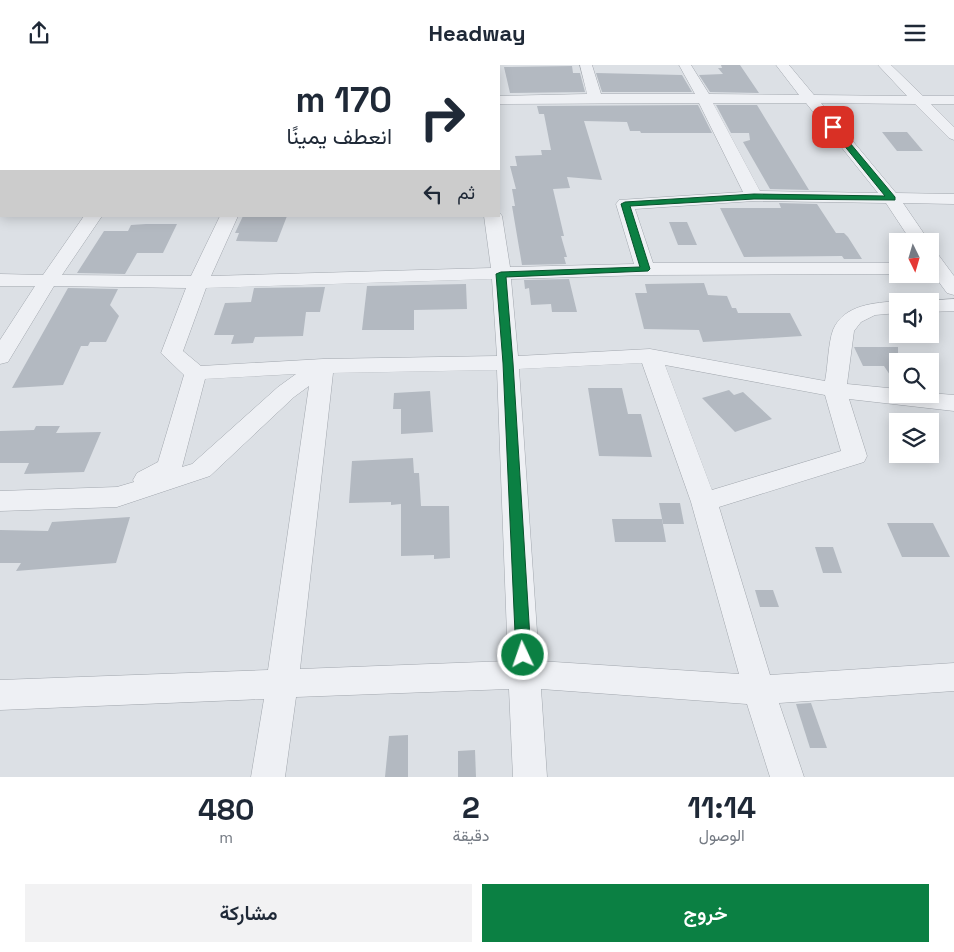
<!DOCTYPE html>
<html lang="ar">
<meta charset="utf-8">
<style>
body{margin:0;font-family:"Space Grotesk",Vazirmatn,sans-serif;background:#f2f2f3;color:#1f2937;direction:rtl;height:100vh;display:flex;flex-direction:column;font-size:19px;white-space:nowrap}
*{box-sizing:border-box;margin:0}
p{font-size:16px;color:#747a83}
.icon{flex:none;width:28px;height:28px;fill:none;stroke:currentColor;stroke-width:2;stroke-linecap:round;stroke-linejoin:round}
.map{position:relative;height:712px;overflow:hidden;direction:ltr}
.sheet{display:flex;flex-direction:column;background:#fff;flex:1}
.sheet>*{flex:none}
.banner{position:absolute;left:0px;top:0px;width:500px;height:152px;box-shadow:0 2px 12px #0003;direction:rtl;background:#fff;color:#1f2937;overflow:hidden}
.needle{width:32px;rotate:175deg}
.controls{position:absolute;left:889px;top:168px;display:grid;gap:10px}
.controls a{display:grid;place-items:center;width:50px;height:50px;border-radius:0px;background:#fff;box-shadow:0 2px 12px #0003;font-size:25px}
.pin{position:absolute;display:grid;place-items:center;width:42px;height:42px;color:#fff;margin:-21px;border-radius:10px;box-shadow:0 2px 8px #0006}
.me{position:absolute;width:55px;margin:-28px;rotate:357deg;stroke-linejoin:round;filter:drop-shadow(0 0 4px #0008)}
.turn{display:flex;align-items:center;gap:18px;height:105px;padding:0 25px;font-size:22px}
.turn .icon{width:65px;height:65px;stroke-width:2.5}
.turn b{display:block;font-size:35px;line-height:42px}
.then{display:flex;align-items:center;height:48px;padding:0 25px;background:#0003;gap:10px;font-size:19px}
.eta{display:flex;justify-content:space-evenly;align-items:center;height:85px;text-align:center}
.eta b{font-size:30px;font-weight:600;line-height:35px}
.button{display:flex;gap:10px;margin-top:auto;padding:10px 25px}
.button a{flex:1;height:58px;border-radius:0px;background:#0b8043;color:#fff;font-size:20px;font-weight:600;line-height:58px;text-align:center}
.button a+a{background:#f2f2f3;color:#1f2937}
header{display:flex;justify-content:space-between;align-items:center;height:65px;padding:0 25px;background:#fff;font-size:22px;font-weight:600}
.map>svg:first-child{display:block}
.building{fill:#b3b9c1}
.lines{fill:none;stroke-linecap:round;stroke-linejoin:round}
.street-casing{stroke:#a2a7ae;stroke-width:1}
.street{fill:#eef0f4;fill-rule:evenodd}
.route{fill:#0b8043;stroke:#07532c}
</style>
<header><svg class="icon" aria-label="menu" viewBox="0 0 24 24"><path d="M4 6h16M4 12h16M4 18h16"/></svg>Headway<svg class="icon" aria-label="share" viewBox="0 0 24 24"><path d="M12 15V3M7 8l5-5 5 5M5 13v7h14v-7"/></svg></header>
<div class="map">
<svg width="954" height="712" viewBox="0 0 954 712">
<rect width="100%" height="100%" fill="#dce0e5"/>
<g class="building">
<path d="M721 0H740L759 28 710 27 699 10 723 9 718 3H722Z"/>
<path d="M572 1 573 8H580L585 27 510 28 504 2Z"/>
<path d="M596 8 682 10 692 27H602Z"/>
<path d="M698 40 712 68H641L640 66H630L627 57 584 56 602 115 567 112 570 123 553 124 564 171H561L567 192H564L566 199 522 200 512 141H515L512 124H516L510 101H517L515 91 542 90 541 85H551L544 49H539L537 41Z"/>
<path d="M716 40H757L809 125 770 124 743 77 750 75 749 68H731Z"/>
<path d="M882 67H907L923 86H897Z"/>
<path d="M779 138 817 139 836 168H844L848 172 862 194H844L842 191 744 192 720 143H781Z"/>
<path d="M243 151H287L277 177 236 176 239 168H235Z"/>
<path d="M669 157H687L697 180H678Z"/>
<path d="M146 159H177L163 188H137L125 209 77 208 104 166H128L131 160Z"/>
<path d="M569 214 577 247H552L551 239 531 240 529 223 525 224 524 215Z"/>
<path d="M704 218 708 230 727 231 732 243H736L738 248H790L802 271 703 277 699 265 644 264 635 228H647L645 219Z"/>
<path d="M466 219 467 244 414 245V265H362L367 221Z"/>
<path d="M325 222 320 247H306L303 271 255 272 253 278 231 279 234 270H214L225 238 251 237 254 223Z"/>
<path d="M68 223 118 224 110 240 119 251 106 277H90L88 281H81L63 320 12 323Z"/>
<path d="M854 282H898V322L884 301H863Z"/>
<path d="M588 323H622L628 349H641L652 392 599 391Z"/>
<path d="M729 325 734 330 743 327 772 354 735 367 702 333Z"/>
<path d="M430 326 433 367 401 369V344H393L394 328Z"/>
<path d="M36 361H60L56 368 101 367 84 407 24 409 29 398H0V366L34 365Z"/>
<path d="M413 393 414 408H419L421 441H449L450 493 434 494V490L401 491V439L391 440V437L349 438 352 396Z"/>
<path d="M659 438H680L684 459H663Z"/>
<path d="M130 452 116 498 16 506 21 498H0V465L48 466 52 457Z"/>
<path d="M612 454H662L666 477H615Z"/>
<path d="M887 458H933L950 492H902Z"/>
<path d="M815 482H833L842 508H823Z"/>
<path d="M755 525H773L779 542H760Z"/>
<path d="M811 638 827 683H810L796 639Z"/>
<path d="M408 670V712H385L389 671Z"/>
<path d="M475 685 476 712H458V686Z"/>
</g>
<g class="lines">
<g class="street-casing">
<g id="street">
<rect x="482" y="0" width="12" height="1"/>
<path d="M580 0H592L601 29H695L679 0H691L709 29 799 30 776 0H789L814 30 907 31 878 0H891L923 31H954V39H931L954 62V75L949 73 915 39 821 38 896 128 954 129V139L903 138 929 176H911L886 138 754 136 635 144 653 198H898V209H902L645 210 511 214 518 291 650 284 825 316C828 301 828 279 833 265 844 239 875 238 898 236H899H898V248L875 250 861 257 854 266 847 319 898 324V329L930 328 954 330V346L849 334 867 391 864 397 719 442 770 610 954 598V626L779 638 804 712H770L747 639 541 624 547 712H513L509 624 296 632 285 712H251L264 634 0 645V615L268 605 309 321 294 332 210 411 117 442 0 446V426L117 422 134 417 133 415 137 408 158 397 184 310 161 288 186 223 54 221 8 297 0 299V275L35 221H0V209L43 210 84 151H102L62 210 191 211 220 151H238L211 211 491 203 484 151H499V147L502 151 510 202 634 199 616 139 619 135 743 127 699 38 499 39V31L587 29ZM713 38H806L878 128 760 126ZM492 214 497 291 323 294 201 301 183 286 206 223ZM642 298 691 437 739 609 539 596 519 304ZM665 300 825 330 841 386 712 425ZM497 305 508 596 300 604 333 308ZM296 309 278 322 192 399 182 402 205 314Z"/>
<rect x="0" y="36" width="1" height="8"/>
<path d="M930 186 937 188 954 211V230L947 228 930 205Z"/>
<path d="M954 234V246L930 247V236H925Z"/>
</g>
</g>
<use href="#street" class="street"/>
</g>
<path class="route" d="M830 60H835L895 132V135L754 134 630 141 650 204 648 206 506 212 513 298 531 590 529 594 523 596 518 594 516 590 503 298 496 209 501 207 640 202 621 139 625 137 754 129 885 131 830 63Z"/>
</svg>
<div class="controls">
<a><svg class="needle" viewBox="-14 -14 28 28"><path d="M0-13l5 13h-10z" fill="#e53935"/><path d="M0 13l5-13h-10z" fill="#747a83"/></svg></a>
<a><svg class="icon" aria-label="sound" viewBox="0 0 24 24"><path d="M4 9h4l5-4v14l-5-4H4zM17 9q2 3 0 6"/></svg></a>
<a><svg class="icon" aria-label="search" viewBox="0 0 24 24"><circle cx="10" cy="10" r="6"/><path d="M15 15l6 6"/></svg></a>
<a><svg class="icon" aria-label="layers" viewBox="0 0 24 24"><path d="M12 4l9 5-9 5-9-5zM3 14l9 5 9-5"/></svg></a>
</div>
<div class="pin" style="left:833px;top:62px;background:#d93025"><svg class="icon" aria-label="arrive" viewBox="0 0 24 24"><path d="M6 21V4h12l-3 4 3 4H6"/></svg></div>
<svg class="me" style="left:523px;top:590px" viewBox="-20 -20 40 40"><circle r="17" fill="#0b8043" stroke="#fff" stroke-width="3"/><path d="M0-11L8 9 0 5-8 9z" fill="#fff"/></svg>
<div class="banner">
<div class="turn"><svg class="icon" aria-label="right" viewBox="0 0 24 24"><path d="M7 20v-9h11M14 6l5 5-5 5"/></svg><div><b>170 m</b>انعطف يمينًا</div></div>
<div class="then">ثم<svg class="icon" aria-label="left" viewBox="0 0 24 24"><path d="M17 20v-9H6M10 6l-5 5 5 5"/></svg></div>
</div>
</div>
<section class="sheet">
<div class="eta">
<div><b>11:14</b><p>الوصول</p></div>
<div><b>2</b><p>دقيقة</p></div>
<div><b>480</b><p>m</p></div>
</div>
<div class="button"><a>خروج</a><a>مشاركة</a></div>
</section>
